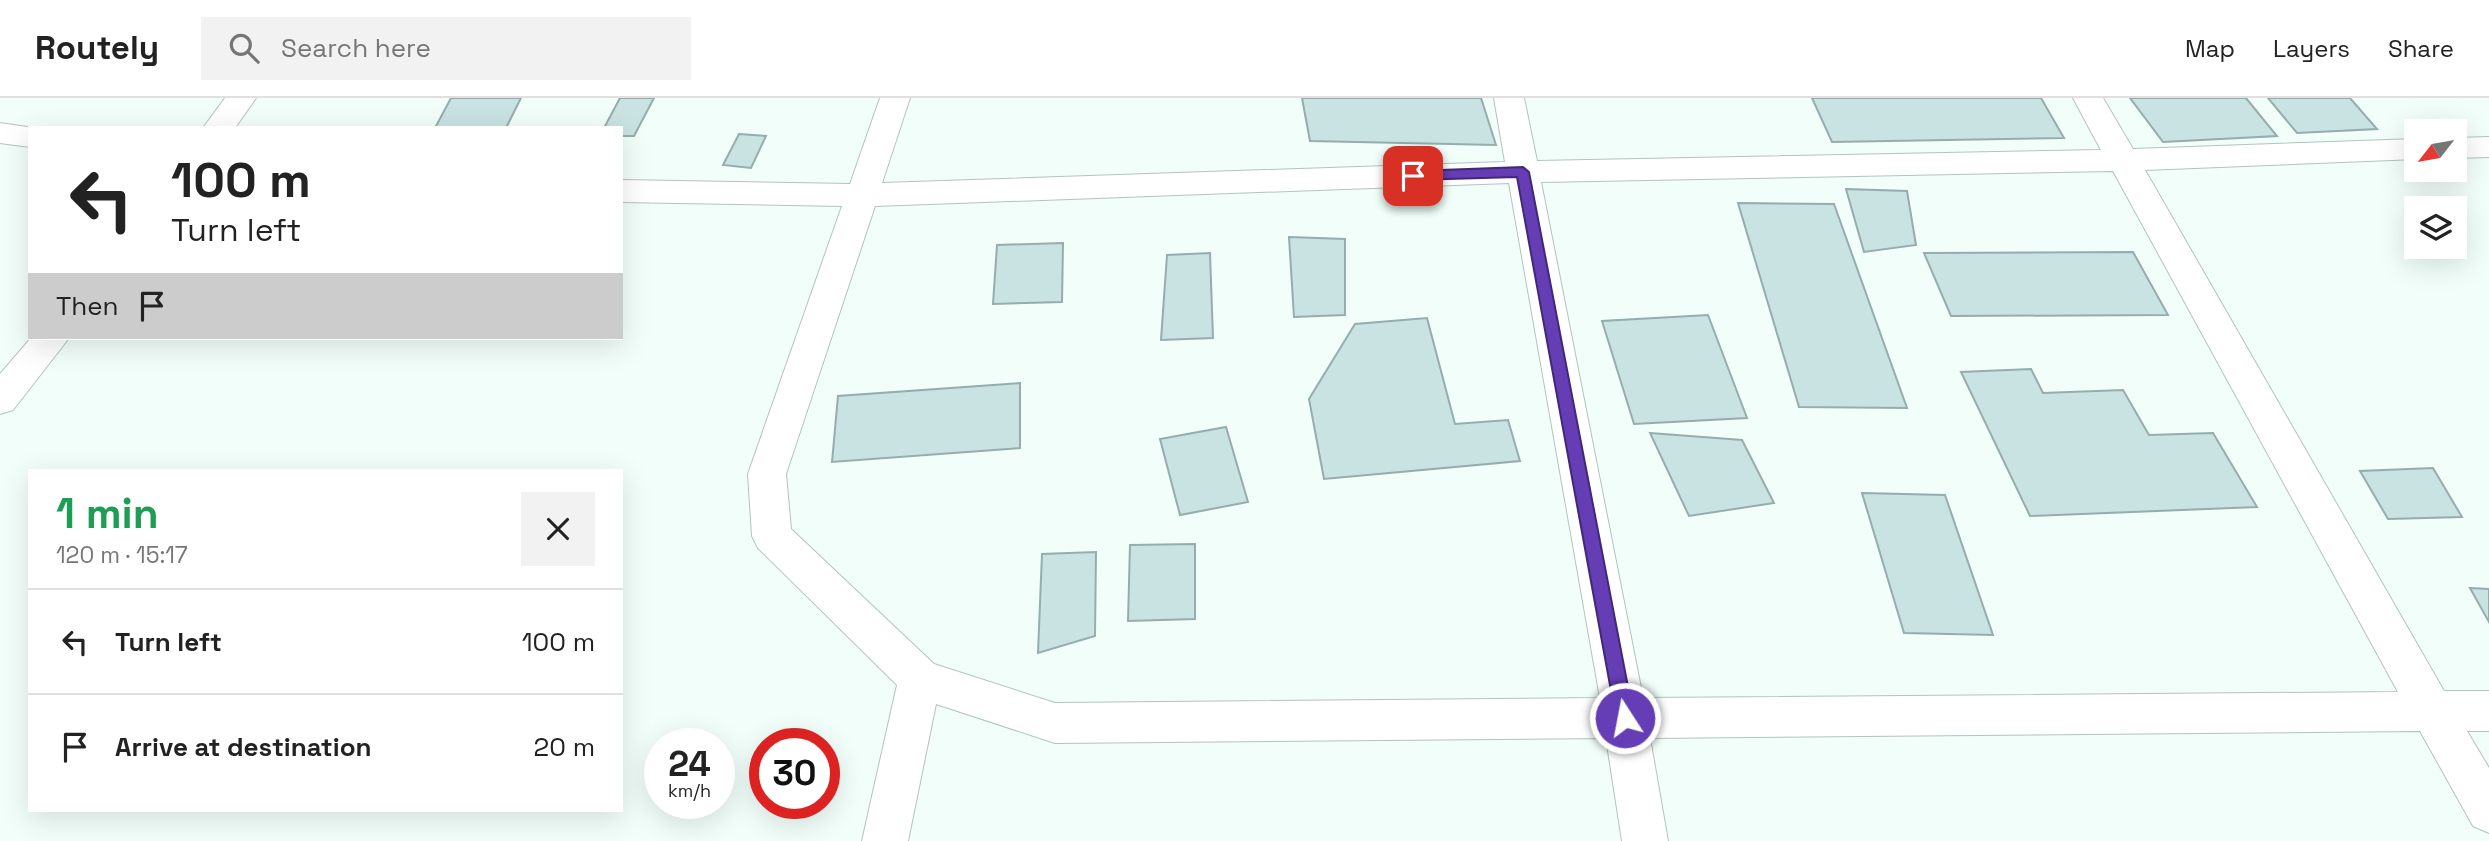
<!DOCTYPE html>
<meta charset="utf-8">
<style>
body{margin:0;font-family:"Space Grotesk",sans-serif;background:#f2f2f2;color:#222;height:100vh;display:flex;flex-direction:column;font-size:26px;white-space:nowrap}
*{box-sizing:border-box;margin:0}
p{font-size:23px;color:#767676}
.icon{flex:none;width:38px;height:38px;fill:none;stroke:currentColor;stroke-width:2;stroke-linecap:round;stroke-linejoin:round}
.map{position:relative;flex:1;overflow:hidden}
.panel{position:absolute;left:28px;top:371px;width:595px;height:343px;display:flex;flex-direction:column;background:#fff;border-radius:0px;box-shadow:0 7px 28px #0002}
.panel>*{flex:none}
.guide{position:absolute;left:28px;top:28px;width:595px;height:214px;border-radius:0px;box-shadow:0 7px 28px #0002;background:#fff;color:#222;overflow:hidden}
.needle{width:46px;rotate:239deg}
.buttons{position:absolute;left:2404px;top:21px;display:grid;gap:14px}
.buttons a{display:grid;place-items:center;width:63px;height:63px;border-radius:0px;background:#fff;box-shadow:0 7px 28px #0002;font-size:35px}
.speed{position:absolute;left:644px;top:630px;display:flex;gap:14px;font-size:35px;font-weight:700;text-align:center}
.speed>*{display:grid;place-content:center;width:91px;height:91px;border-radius:50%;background:#fff;box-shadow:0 7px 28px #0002;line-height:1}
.speed small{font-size:18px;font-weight:400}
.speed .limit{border:10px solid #d22;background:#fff;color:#111}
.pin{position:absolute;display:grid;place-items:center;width:60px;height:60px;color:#fff;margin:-30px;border-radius:14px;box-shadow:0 4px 10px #0006}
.me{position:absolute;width:77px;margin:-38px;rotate:349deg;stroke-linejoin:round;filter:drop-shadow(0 0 5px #0008)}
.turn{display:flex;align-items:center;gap:24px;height:147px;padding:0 28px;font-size:32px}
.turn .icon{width:91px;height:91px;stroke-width:2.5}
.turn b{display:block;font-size:49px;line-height:60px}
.then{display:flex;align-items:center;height:66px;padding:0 28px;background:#0003;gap:14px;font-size:26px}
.round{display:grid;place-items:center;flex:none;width:74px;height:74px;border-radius:0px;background:#f2f2f2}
.head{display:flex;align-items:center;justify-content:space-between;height:119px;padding:0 28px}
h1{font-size:42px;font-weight:700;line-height:52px;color:#1e9e55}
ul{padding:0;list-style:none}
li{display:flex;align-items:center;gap:21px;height:105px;padding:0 28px;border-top:2px solid #e0e0e0}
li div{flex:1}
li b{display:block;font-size:26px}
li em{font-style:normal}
header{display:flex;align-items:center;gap:42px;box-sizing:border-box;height:98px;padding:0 35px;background:#fff;border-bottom:2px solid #e0e0e0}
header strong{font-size:33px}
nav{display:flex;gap:38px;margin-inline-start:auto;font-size:24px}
.search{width:490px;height:63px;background:#f2f2f2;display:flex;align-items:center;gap:18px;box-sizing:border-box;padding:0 24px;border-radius:0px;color:#767676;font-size:26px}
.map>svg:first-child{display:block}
.building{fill:#c9e2e2;stroke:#95adad;stroke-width:2}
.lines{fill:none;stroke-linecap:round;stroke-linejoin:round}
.minor-casing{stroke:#b0c5bd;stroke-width:2}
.minor{fill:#fff;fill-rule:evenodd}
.route{fill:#653db5;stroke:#422876;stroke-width:2}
</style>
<header>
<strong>Routely</strong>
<div class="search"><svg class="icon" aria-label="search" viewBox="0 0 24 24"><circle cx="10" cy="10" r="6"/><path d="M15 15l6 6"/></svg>Search here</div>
<nav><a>Map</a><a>Layers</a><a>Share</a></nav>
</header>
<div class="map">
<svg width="2489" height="743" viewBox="0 0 2489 743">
<rect width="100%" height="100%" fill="#f1fef9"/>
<g class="building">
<path d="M451 0H521L506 30H435Z"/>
<path d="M620 0H654L634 38H621V30H604Z"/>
<path d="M1302 0H1481L1496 47 1310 43Z"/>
<path d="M1812 0H2041L2064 40 1832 44Z"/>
<path d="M2130 0H2246L2277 38 2163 44Z"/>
<path d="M2268 0H2350L2377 31 2297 35Z"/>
<path d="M739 36 766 38 751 70 723 67Z"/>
<path d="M1846 91 1907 93 1916 147 1864 154Z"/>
<path d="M1738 105 1834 106 1907 310 1799 309Z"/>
<path d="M1289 139 1345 141V217L1294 219Z"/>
<path d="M1063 145 1062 204 993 206 997 147Z"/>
<path d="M2133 154 2168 217 1951 218 1924 155Z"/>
<path d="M1210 155 1213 240 1161 242 1167 157Z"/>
<path d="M1708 217 1747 320 1634 326 1602 223Z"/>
<path d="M1427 220 1455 326 1508 322 1520 363 1324 381 1309 301 1355 226Z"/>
<path d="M2031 271 2043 295 2123 292 2149 337 2213 335 2257 409 2030 418 1961 274Z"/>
<path d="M1020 285V350L832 364 838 298Z"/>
<path d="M1226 329 1248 404 1180 417 1160 341Z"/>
<path d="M1650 335 1742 342 1774 405 1689 418Z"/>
<path d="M2433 370 2462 419 2388 421 2360 373Z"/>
<path d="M1862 395 1945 397 1993 537 1904 535Z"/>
<path d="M1195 446V521L1128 523 1130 447Z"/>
<path d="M1096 454 1095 538 1038 555 1042 456Z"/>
<path d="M2470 490 2489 491V524Z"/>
</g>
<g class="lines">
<g class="minor-casing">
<g id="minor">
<path d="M225 0H256L235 30H203Z"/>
<path d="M880 0H910L882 85 1505 64 1494 0H1524L1537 63 2101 52 2073 0H2103L2133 51 2417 41V61L2145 72 2444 593H2489V633H2467L2489 670V735L2473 728 2420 633 1650 640 1668 743H1622L1606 640 1055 645 936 606 908 743H862L897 587 758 450 752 438 748 376 842 108 621 104V82L850 86ZM2113 73 2398 594 1643 600 1541 84ZM1509 85 1600 600 1055 605 934 566 791 431 786 376 875 108Z"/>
<path d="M0 25 34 30H30V49L0 45Z"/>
<path d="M2489 39V59L2455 60V40Z"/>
<path d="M31 240H69L13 312 0 316V276Z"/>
</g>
</g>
<use href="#minor" class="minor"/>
</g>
<path class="route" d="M1523 69 1529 74 1634 620 1631 626 1625 629 1618 626 1616 620 1517 79 1413 82 1406 78 1413 73Z"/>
</svg>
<div class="buttons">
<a><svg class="needle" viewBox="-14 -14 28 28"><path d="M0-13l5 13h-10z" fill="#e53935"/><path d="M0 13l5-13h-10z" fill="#767676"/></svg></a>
<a><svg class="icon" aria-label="layers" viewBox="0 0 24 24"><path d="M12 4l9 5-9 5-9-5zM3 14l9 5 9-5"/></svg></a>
</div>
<div class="speed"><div>24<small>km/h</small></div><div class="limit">30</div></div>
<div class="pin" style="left:1413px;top:78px;background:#d93025"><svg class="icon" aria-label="arrive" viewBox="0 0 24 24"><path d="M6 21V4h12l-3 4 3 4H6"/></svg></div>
<svg class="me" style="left:1625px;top:620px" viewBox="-20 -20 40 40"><circle r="17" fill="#653db5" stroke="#fff" stroke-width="3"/><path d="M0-11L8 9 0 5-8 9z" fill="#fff"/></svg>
<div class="guide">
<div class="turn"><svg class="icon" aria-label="left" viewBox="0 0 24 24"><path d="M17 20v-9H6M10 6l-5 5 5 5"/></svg><div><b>100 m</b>Turn left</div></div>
<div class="then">Then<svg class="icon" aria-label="arrive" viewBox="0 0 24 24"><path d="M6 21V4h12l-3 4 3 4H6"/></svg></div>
</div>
<section class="panel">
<div class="head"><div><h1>1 min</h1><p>120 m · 15:17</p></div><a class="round"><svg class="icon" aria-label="close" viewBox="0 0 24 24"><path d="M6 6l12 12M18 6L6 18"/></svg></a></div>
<ul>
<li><svg class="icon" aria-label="left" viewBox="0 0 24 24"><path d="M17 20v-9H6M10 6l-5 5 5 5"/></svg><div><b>Turn left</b></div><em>100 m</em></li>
<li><svg class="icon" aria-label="arrive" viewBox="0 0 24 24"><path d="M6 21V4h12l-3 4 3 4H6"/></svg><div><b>Arrive at destination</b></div><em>20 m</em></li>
</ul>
</section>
</div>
